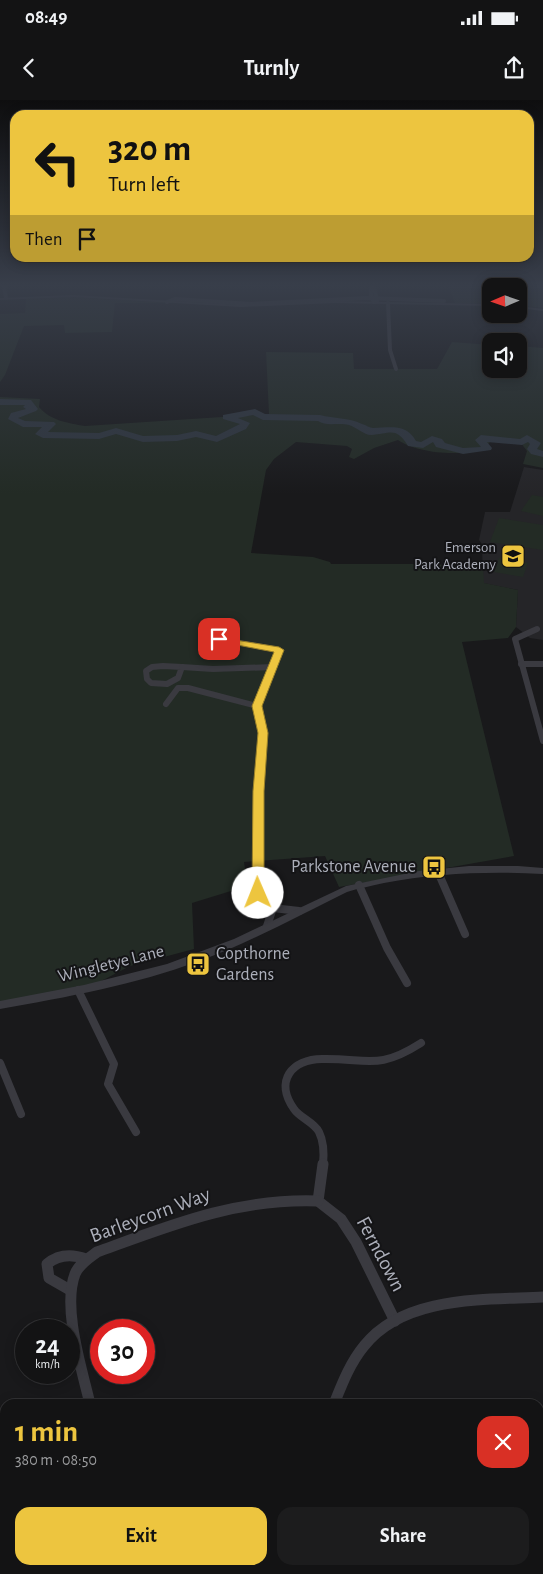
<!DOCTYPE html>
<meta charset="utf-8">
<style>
body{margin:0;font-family:"Alegreya Sans",sans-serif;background:#1c1c1d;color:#f1f3f6;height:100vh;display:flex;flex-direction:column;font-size:19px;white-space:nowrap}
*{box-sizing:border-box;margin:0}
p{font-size:16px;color:#9d9ea0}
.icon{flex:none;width:28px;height:28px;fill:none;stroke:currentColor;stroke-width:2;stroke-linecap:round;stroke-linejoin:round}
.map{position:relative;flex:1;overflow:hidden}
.sheet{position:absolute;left:0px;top:1299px;width:544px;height:176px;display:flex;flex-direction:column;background:#131314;border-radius:15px 15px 0 0;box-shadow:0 2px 12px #0003,0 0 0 1px #323234}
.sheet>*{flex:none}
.guide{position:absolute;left:10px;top:10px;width:524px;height:152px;border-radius:15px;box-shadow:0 2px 12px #0003,0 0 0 1px #323234;background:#edc53f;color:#111;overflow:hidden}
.needle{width:32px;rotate:268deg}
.buttons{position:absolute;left:482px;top:178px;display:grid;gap:10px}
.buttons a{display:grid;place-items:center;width:45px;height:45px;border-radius:10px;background:#131314;box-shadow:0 2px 12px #0003,0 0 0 1px #323234;font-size:25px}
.speed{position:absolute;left:15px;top:1219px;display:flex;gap:10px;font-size:25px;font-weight:700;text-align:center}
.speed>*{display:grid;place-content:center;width:65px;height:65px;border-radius:50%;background:#131314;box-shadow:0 2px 12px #0003,0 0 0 1px #323234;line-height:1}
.speed small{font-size:12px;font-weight:400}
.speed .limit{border:8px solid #d22;background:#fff;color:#111}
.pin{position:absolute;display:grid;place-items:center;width:42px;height:42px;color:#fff;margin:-21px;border-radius:10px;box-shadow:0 2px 8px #0006}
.me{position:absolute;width:55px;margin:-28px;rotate:359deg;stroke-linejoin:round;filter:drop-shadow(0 0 4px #0008)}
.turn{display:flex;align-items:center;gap:18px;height:105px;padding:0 15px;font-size:22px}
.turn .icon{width:65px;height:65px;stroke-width:2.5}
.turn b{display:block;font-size:35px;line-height:42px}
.then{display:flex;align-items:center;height:48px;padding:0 15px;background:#0003;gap:10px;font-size:19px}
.round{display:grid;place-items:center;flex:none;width:52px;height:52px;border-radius:15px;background:#1c1c1d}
.overview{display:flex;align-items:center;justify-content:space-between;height:85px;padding:0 15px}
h1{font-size:30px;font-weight:600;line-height:38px;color:#edc53f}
.primary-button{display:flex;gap:10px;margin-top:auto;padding:10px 15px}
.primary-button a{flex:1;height:58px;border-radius:15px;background:#edc53f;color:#111;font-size:20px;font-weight:600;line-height:58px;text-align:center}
.primary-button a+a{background:#1c1c1d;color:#f1f3f6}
.status{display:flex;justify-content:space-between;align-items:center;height:35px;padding:0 25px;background:#131314;direction:ltr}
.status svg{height:14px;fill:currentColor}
header{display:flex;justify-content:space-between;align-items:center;height:65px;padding:0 15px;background:#131314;font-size:22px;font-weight:600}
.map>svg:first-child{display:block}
.built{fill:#252528}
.green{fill:#232b25}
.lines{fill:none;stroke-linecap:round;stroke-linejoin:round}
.river{fill:#2f363f;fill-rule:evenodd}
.minor-far3{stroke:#3a3a40;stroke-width:4}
.minor-far2{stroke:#3a3a40;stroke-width:6}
.minor-far1{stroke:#3a3a40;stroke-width:8}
.minor{stroke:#3a3a40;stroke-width:11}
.tertiary{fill:#3a3a40;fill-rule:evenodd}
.route{fill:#edc53f;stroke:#9a8029}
.labels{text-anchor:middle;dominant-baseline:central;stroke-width:4;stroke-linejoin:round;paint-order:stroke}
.far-poi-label{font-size:15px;fill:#acafba;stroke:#141416;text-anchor:end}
.poi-label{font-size:18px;fill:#acafba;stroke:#141416;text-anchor:end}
.street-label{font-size:18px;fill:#acafba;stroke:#141416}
.near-street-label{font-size:21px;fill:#acafba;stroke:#141416}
</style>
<div class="status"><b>08:49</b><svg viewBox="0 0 49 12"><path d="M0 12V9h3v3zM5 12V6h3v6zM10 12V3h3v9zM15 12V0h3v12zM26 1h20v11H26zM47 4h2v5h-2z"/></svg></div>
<header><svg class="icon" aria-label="back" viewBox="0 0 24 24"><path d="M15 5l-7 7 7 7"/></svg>Turnly<svg class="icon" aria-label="share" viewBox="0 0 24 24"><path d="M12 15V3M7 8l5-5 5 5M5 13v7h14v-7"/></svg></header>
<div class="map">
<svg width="543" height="1474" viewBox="0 0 543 1474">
<rect width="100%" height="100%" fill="#19191b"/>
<path class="built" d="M524 367 543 370V540L530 538 516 527 518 490 483 483 482 444 479 440 485 412H510Z"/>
<g class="green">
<path d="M449 187H491V203H455Z"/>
<path d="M519 187H543V208L519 205Z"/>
<path d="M67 197 172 203H115L112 232 65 233 64 225 24 226 5 275 0 282V214L25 213 26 199Z"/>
<path d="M452 242 491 245V269H519V246L543 248V368L523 364 527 351 518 339H492C490 342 487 346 484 347 464 358 416 353 398 340L374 348 354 359 349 357 352 349 347 346 296 342 274 359 266 370 251 453 313 457 330 462 331 464H428L483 467 484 483 518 490 516 527 508 538 462 542 514 756 339 787 325 756 244 762 248 789 231 791 192 803 194 849 130 866 88 888 0 904V297L40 299 39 307C51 321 68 323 85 326L269 314 266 252 353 253 354 269H437Z"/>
<path d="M532 395 543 397V416L521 411Z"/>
<path d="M499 418 543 425V450L490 442Z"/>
<path d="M499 458 528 463 523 477 494 472Z"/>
</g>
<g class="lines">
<path class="river" d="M0 299 31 300 38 309 36 311 18 318 25 321 54 322 56 324 48 332 99 333 116 328 143 336 177 335 196 331 216 336 240 324 223 319V315L255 309 265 314 320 315C334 319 348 317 362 324 366 325 370 328 373 328 390 328 406 323 416 341L421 342 432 336 442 339 445 343 463 348 481 347 475 340 481 335 520 339 527 335 541 343 537 349 543 351V357L531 354 527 349 530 344 528 342 522 345 487 342 492 348 491 350 463 354 436 347 433 342 423 348 408 346C396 326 390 334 371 335 364 335 356 327 349 325 338 322 327 327 318 321L263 320 253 315 238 318 250 323 246 329 217 342 196 337 177 341 143 342 116 334 99 339 43 338 35 334 42 327H23L8 319 11 313 26 309 23 307 25 305H0Z"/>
<g class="minor-far3">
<path d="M4 187 6 198"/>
<path d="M371 187V196L374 202 377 201 374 187"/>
<path d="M167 202 175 199 251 204 367 198 444 201"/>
<path d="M388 203 390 250 396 269"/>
</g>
<g class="minor-far2">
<path d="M537 529 515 539 543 641"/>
<path d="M219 539 279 550 257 606"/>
<path d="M521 564H543"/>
<path d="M163 566 182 567 178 578 167 584 151 583 147 579 146 571 152 567Z"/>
<path d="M182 567 213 569 273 567"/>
<path d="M166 604 178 588H188L257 606 263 633 258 691V752"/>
</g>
<g class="minor-far1">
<path d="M258 751V793L273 808 299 811"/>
<path d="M438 772 465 834"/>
<path d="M359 785 387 848 407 883"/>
<path d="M267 826 273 808"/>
<path d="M78 890 114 964 108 984 136 1032"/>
<path d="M0 963 21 1014"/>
<path d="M323 1065C324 1055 324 1042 319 1032 314 1022 300 1018 294 1009 274 981 292 959 322 959 368 958 377 971 421 943"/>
</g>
<g class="minor">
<path d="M323 1064 318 1101 341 1119 356 1142 395 1221"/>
<path d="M70 1190 49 1178 47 1164C59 1154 72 1154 86 1159"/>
<path d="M90 1304C82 1269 62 1208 75 1174 79 1164 89 1158 97 1152 171 1125 237 1098 318 1101"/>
<path d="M334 1304C342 1284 350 1263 364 1246 404 1195 485 1200 543 1197"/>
<path d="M96 1470V1474"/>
<path d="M337 1470 338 1474"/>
</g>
<g class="tertiary">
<path d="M73 195 241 205 335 201 491 204V206L335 203 241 207 73 197 0 200V198Z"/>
<path d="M519 206 543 209V211L519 208Z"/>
<path d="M469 766H518L543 768V774C490 771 437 773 384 783 372 786 359 788 347 792 332 799 318 807 303 814 269 831 235 848 199 861 135 885 67 897 0 909V901L84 885 167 864 234 839 346 786 419 771Z"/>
</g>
</g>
<linearGradient id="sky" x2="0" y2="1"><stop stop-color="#0e0e0f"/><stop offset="0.47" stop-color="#383e4a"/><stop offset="1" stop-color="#383e4a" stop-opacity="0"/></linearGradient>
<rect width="543" height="394" fill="url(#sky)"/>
<path class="route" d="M216 537 279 547 284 550 262 606 268 633 264 691V793L258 798 252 793 253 691 258 633 252 606 274 552 216 541Z"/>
<defs>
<g id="school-square" transform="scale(1.25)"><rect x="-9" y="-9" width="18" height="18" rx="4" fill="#edc53f" stroke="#141416"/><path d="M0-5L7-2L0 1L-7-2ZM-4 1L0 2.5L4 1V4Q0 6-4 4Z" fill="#111"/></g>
<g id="bus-square" transform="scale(1.25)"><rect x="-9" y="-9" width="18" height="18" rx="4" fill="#edc53f" stroke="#141416"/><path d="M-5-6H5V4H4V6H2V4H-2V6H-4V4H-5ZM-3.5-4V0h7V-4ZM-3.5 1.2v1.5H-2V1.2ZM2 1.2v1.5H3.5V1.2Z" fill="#111"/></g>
</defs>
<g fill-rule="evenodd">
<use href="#school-square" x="513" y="456"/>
<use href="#bus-square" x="434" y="767"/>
<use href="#bus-square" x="198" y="864"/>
</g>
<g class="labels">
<g class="far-poi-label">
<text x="496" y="447">Emerson<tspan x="496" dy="17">Park Academy</tspan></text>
</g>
<g class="poi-label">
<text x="416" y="767">Parkstone Avenue</text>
<text x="216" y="854" text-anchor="start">Copthorne<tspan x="216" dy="21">Gardens</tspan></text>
</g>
<g class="street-label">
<text transform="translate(111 864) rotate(-14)">Wingletye Lane</text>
</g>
<g class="near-street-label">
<text transform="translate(150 1115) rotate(-20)">Barleycorn Way</text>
<text transform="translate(381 1154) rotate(62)">Ferndown</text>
</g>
</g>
</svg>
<div class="buttons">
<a><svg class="needle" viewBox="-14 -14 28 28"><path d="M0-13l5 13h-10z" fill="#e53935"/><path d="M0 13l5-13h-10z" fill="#9d9ea0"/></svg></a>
<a><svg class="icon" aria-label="sound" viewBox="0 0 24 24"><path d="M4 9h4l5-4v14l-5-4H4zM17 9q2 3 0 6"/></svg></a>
</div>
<div class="speed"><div>24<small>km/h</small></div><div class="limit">30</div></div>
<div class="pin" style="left:219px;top:539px;background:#d93025"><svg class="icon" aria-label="arrive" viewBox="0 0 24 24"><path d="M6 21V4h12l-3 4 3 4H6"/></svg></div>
<svg class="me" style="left:258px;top:793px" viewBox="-20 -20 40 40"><circle r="19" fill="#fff"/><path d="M0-13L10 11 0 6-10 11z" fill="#edc53f"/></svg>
<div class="guide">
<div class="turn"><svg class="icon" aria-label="left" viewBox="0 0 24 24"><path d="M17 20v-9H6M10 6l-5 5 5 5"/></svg><div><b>320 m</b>Turn left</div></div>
<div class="then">Then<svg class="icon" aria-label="arrive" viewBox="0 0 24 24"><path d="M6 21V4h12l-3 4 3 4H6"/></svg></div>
</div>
<section class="sheet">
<div class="overview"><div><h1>1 min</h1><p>380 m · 08:50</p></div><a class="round" style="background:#d93025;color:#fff"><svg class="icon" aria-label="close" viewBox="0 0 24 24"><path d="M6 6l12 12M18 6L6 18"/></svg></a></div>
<div class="primary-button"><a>Exit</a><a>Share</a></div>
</section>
</div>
